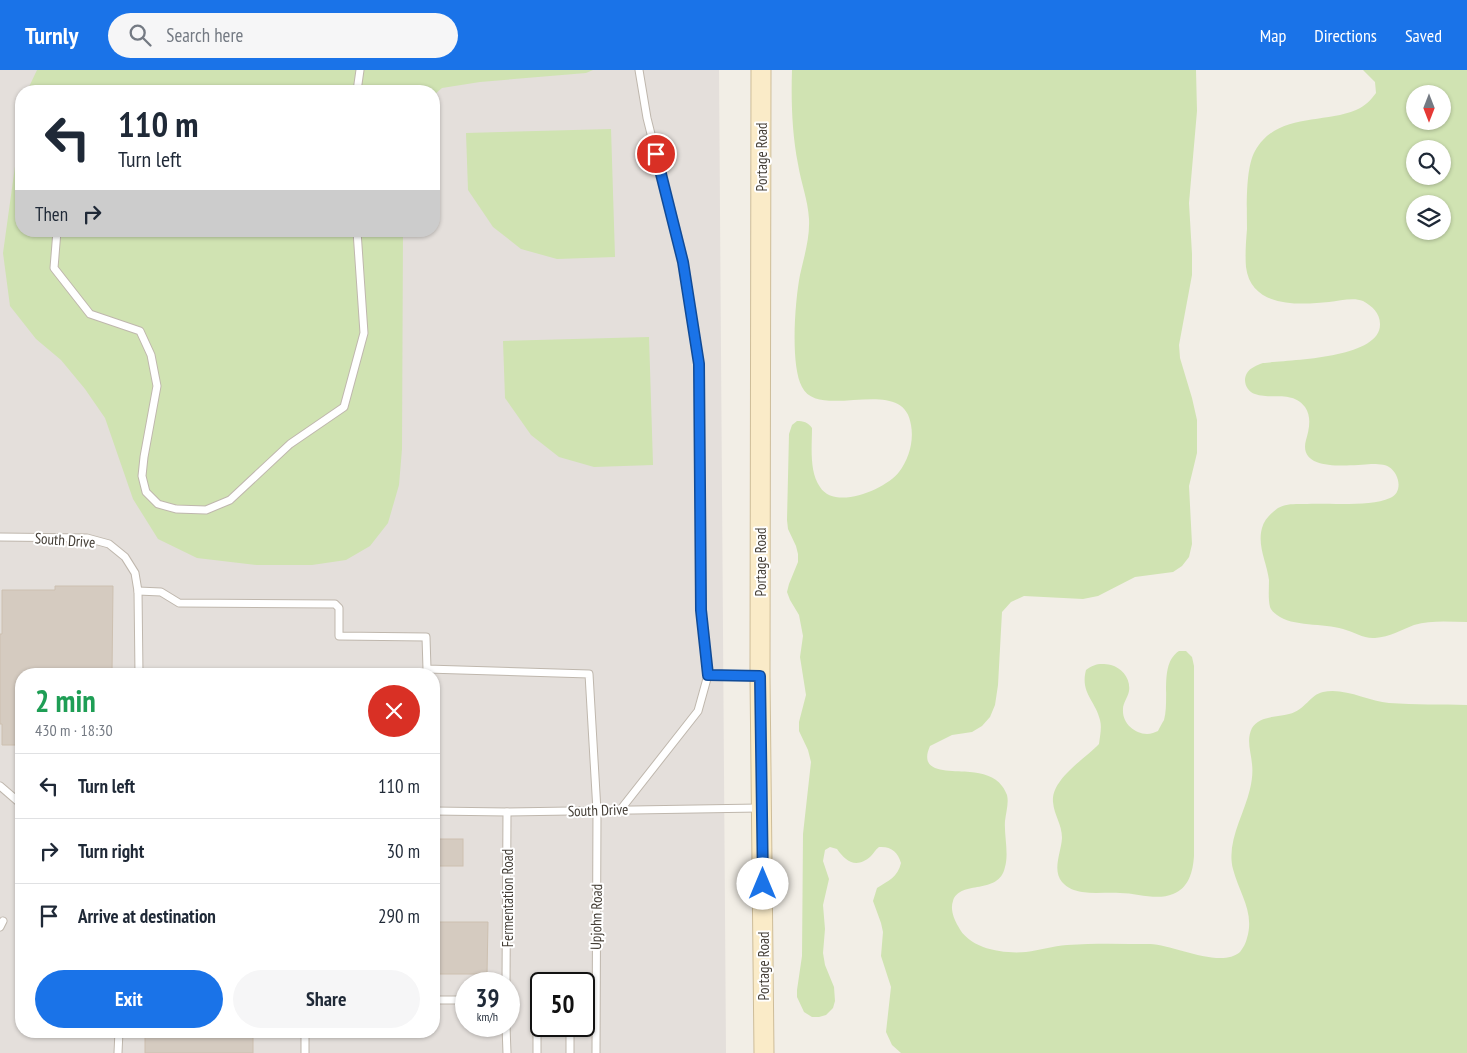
<!DOCTYPE html>
<meta charset="utf-8">
<style>
body{margin:0;font-family:"PT Sans Narrow",sans-serif;background:#f6f6f7;color:#1f2937;height:100vh;display:flex;flex-direction:column;font-size:19px;white-space:nowrap}
*{box-sizing:border-box;margin:0}
p{font-size:16px;color:#747a83}
.icon{flex:none;width:28px;height:28px;fill:none;stroke:currentColor;stroke-width:2;stroke-linecap:round;stroke-linejoin:round}
.map{position:relative;flex:1;overflow:hidden}
.sheet{position:absolute;left:15px;top:598px;width:425px;height:370px;display:flex;flex-direction:column;background:#fff;border-radius:20px;box-shadow:0 1px 4px #0004}
.sheet>*{flex:none}
.top-card{position:absolute;left:15px;top:15px;width:425px;height:152px;border-radius:20px;box-shadow:0 1px 4px #0004;background:#fff;color:#1f2937;overflow:hidden}
.needle{width:32px;rotate:180deg}
.fabs{position:absolute;left:1406px;top:15px;display:grid;gap:10px}
.fabs a{display:grid;place-items:center;width:45px;height:45px;border-radius:50%;background:#fff;box-shadow:0 1px 4px #0004;font-size:25px}
.speed{position:absolute;left:455px;top:902px;display:flex;gap:10px;font-size:25px;font-weight:700;text-align:center}
.speed>*{display:grid;place-content:center;width:65px;height:65px;border-radius:50%;background:#fff;box-shadow:0 1px 4px #0004;line-height:1}
.speed small{font-size:12px;font-weight:400}
.speed .limit{border:2px solid #111;border-radius:8px;background:#fff;color:#111}
.pin{position:absolute;display:grid;place-items:center;width:42px;height:42px;color:#fff;margin:-21px;border:2px solid #fff;border-radius:50%;box-shadow:0 1px 5px #0007}
.me{position:absolute;width:55px;margin:-28px;rotate:0deg;stroke-linejoin:round;filter:drop-shadow(0 0 4px #0008)}
.turn{display:flex;align-items:center;gap:18px;height:105px;padding:0 20px;font-size:22px}
.turn .icon{width:65px;height:65px;stroke-width:2.5}
.turn b{display:block;font-size:35px;line-height:42px}
.then{display:flex;align-items:center;height:48px;padding:0 20px;background:#0003;gap:10px;font-size:19px}
.round{display:grid;place-items:center;flex:none;width:52px;height:52px;border-radius:26px;background:#f6f6f7}
.summary{display:flex;align-items:center;justify-content:space-between;height:85px;padding:0 20px}
h1{font-size:30px;font-weight:800;line-height:38px;color:#1e9e55}
.cta{display:flex;gap:10px;margin-top:auto;padding:10px 20px}
.cta a{flex:1;height:58px;border-radius:30px;background:#1a73e8;color:#fff;font-size:20px;font-weight:800;line-height:58px;text-align:center}
.cta a+a{background:#f6f6f7;color:#1f2937}
ul{padding:0;list-style:none}
li{display:flex;align-items:center;gap:15px;height:65px;padding:0 20px;border-top:1px solid #e0e1e3}
li div{flex:1}
li b{display:block;font-size:19px}
li em{font-style:normal}
header{display:flex;align-items:center;gap:30px;box-sizing:border-box;height:70px;padding:0 25px;background:#1a73e8;color:#fff}
header strong{font-size:24px}
nav{display:flex;gap:28px;margin-inline-start:auto;font-size:18px}
.search{width:350px;height:45px;background:#f6f6f7;display:flex;align-items:center;gap:12px;box-sizing:border-box;padding:0 18px;border-radius:28px;color:#747a83;font-size:19px}
.map>svg:first-child{display:block}
.industrial{fill:#e4dfdb;fill-rule:evenodd}
.green{fill:#d0e3b2;fill-rule:evenodd}
.building{fill:#d5cbc0;stroke:#cdc0b0}
.lines{fill:none;stroke-linecap:round;stroke-linejoin:round}
.service-casing{stroke:#bfb7ad;stroke-width:9}
.secondary-casing{stroke:#cebd99;stroke-width:21}
.service{stroke:#fff;stroke-width:7}
.secondary{stroke:#faebc8;stroke-width:19}
.route-casing{stroke:#114b97;stroke-width:12}
.route{stroke:#1a73e8;stroke-width:9}
.labels{text-anchor:middle;dominant-baseline:central;stroke-width:4;stroke-linejoin:round;paint-order:stroke}
.street-label{font-size:15px;fill:#443e36;stroke:#fff}
</style>
<header>
<strong>Turnly</strong>
<div class="search"><svg class="icon" aria-label="search" viewBox="0 0 24 24"><circle cx="10" cy="10" r="6"/><path d="M15 15l6 6"/></svg>Search here</div>
<nav><a>Map</a><a>Directions</a><a>Saved</a></nav>
</header>
<div class="map">
<svg width="1467" height="983" viewBox="0 0 1467 983">
<rect width="100%" height="100%" fill="#f2eee6"/>
<path class="industrial" d="M0 0H719L726 983H0ZM21 21H434V161H21ZM21 604H434V961H21ZM466 914H509V956H466ZM541 914H584V956H541Z"/>
<g class="green">
<path d="M37 0H593L586 3 480 12 442 18 434 25V21H27Z"/>
<path d="M792 0H1196L1197 41 1189 133 1192 184V205L1179 275 1180 288 1192 328 1197 350V383L1189 416 1192 474 1189 487 1182 496 1173 502 1135 507 1098 526 1083 529 1024 526 1011 532 1002 542 998 615 995 635 990 647 982 656 972 662 952 665 930 676C917 705 952 700 970 702 982 703 995 706 1002 716 1004 718 1006 723 1007 725 1009 733 1006 742 1005 751 1004 766 1009 783 1005 797 999 826 960 809 953 831 950 839 954 849 958 856 969 879 1003 884 1026 882 1040 880 1053 876 1067 875 1094 873 1123 874 1150 874 1174 875 1221 899 1240 882 1243 878 1246 873 1247 868 1255 842 1239 823 1233 799 1226 772 1244 745 1250 719 1252 711 1253 702 1252 694 1251 682 1246 670 1252 658 1259 646 1277 647 1289 644 1306 640 1309 625 1323 622 1344 617 1368 631 1389 633 1415 635 1441 634 1467 635V983H901L892 975 886 962 891 917 881 886 883 862 881 853 873 831 877 818C888 811 898 807 901 793 898 782 891 776 879 777 875 780 874 783 871 786 857 799 846 792 837 779L830 777 825 780 823 791 829 809 823 835 825 859 823 883 825 895 834 917 835 931 833 938 826 945 819 947H812L804 942 797 927V920L802 886 803 764 811 692 808 680 799 661V652L806 625 800 587 803 566 799 545 790 530 787 522 789 514 798 492V484L796 476 788 459 787 450 789 364 792 355 797 351C803 351 808 352 812 358 812 377 809 401 820 417 835 441 886 419 899 402 909 389 914 371 911 355 904 303 819 352 802 317 790 295 795 230 800 205 804 187 810 168 809 149 808 130 801 113 798 94 792 63 791 31 792 0Z"/>
<path d="M1363 0H1467V552C1450 552 1431 550 1414 555 1401 560 1390 567 1375 568 1364 569 1354 562 1343 559 1324 553 1292 557 1277 545 1274 543 1271 540 1270 537 1268 528 1269 519 1269 510 1267 493 1257 476 1262 458 1264 450 1271 443 1278 438 1286 433 1298 434 1307 434 1330 433 1370 437 1390 428 1403 423 1400 404 1389 397 1385 394 1377 394 1371 394 1352 395 1297 403 1306 370 1309 360 1312 347 1305 337 1292 320 1272 330 1255 324 1247 322 1242 311 1247 303 1250 298 1257 295 1263 293 1288 290 1381 289 1380 254 1380 243 1372 236 1363 231 1353 227 1340 231 1329 232 1299 235 1251 238 1246 197 1245 185 1246 171 1247 159 1247 139 1245 99 1255 81 1276 43 1322 54 1356 40 1365 36 1371 30 1376 23L1375 12ZM1415 24H1442V51H1415ZM1415 79H1442V106H1415ZM1415 134H1442V161H1415Z"/>
<path d="M21 53V161H403L402 379 399 415 388 453 370 476 346 490 312 495H257L197 488 158 469 133 429 105 348 85 319 61 290 36 269 10 236 3 183Z"/>
<path d="M611 59 615 187 557 189 521 179 493 157 468 120 466 63Z"/>
<path d="M649 267 653 395 594 397 559 387 531 365 505 328 503 271Z"/>
<path d="M1179 581H1186L1192 587 1194 596V786C1193 801 1189 818 1173 824 1157 831 1137 823 1120 823 1108 822 1095 824 1082 822 1075 821 1067 818 1062 812 1052 800 1061 783 1062 768 1062 754 1054 745 1053 732 1051 709 1085 689 1099 674 1100 666 1102 657 1100 650 1095 630 1080 623 1086 600 1094 594 1100 593 1111 595 1122 598 1131 609 1129 621 1128 627 1123 633 1123 639 1122 653 1134 663 1147 664 1151 664 1155 662 1158 661 1160 657 1162 653 1164 650 1170 629 1159 594 1179 581Z"/>
</g>
<g class="building">
<path d="M55 516H113L112 604H21V675H2V654H0V564H2V520H55Z"/>
<rect x="434" y="769" width="29" height="27"/>
<path d="M434 852H488L487 904H434Z"/>
<rect x="145" y="961" width="108" height="22"/>
</g>
<g class="lines">
<g class="service-casing">
<g id="service">
<path d="M639 0 647 48 683 192 699 294 701 540 708 605 759 606"/>
<path d="M357 21 360 0"/>
<path d="M57 161 54 198 90 244 140 261 151 285 157 316 144 387 142 406 146 422 158 434 176 439 206 440 230 430 290 374 344 337 364 263 357 161"/>
<path d="M0 467 87 468 109 474 125 487 135 503 138 521 139 604"/>
<path d="M138 521 161 522 179 533 335 534 339 538V566L426 567 427 599 589 604 597 741 596 983"/>
<path d="M0 716 21 734"/>
<path d="M621 739 698 641 708 605"/>
<path d="M434 741 507 742 759 738"/>
<path d="M0 857 3 851"/>
<path d="M506 914 507 742"/>
<path d="M584 928 595 929"/>
<path d="M434 930H466"/>
<path d="M506 956 507 983"/>
<path d="M118 983 119 961"/>
<path d="M305 983V961"/>
<path d="M537 983V933L541 929"/>
<path d="M570 983V956"/>
</g>
</g>
<g class="secondary-casing">
<path id="secondary" d="M761 0 760 606 764 983"/>
</g>
<use href="#service" class="service"/>
<use href="#secondary" class="secondary"/>
</g>
<g class="lines">
<g class="route-casing">
<path id="route" d="M656 84 683 192 699 294 701 540 708 605 760 606 763 814"/>
</g>
<use href="#route" class="route"/>
</g>
<g class="labels">
<g class="street-label">
<text transform="translate(761 87) rotate(-90)">Portage Road</text>
<text transform="translate(65 470) rotate(4)">South Drive</text>
<text transform="translate(760 492) rotate(-90)">Portage Road</text>
<text transform="translate(598 740) rotate(-2)">South Drive</text>
<text transform="translate(507 828) rotate(-90)">Fermentation Road</text>
<text transform="translate(596 847) rotate(-89)">Upjohn Road</text>
<text transform="translate(763 896) rotate(-90)">Portage Road</text>
</g>
</g>
</svg>
<div class="fabs">
<a><svg class="needle" viewBox="-14 -14 28 28"><path d="M0-13l5 13h-10z" fill="#e53935"/><path d="M0 13l5-13h-10z" fill="#747a83"/></svg></a>
<a><svg class="icon" aria-label="search" viewBox="0 0 24 24"><circle cx="10" cy="10" r="6"/><path d="M15 15l6 6"/></svg></a>
<a><svg class="icon" aria-label="layers" viewBox="0 0 24 24"><path d="M12 4l9 5-9 5-9-5zM3 14l9 5 9-5"/></svg></a>
</div>
<div class="speed"><div>39<small>km/h</small></div><div class="limit">50</div></div>
<div class="pin" style="left:656px;top:84px;background:#d93025"><svg class="icon" aria-label="arrive" viewBox="0 0 24 24"><path d="M6 21V4h12l-3 4 3 4H6"/></svg></div>
<svg class="me" style="left:763px;top:814px" viewBox="-20 -20 40 40"><circle r="19" fill="#fff"/><path d="M0-13L10 11 0 6-10 11z" fill="#1a73e8"/></svg>
<div class="top-card">
<div class="turn"><svg class="icon" aria-label="left" viewBox="0 0 24 24"><path d="M17 20v-9H6M10 6l-5 5 5 5"/></svg><div><b>110 m</b>Turn left</div></div>
<div class="then">Then<svg class="icon" aria-label="right" viewBox="0 0 24 24"><path d="M7 20v-9h11M14 6l5 5-5 5"/></svg></div>
</div>
<section class="sheet">
<div class="summary"><div><h1>2 min</h1><p>430 m · 18:30</p></div><a class="round" style="background:#d93025;color:#fff"><svg class="icon" aria-label="close" viewBox="0 0 24 24"><path d="M6 6l12 12M18 6L6 18"/></svg></a></div>
<ul>
<li><svg class="icon" aria-label="left" viewBox="0 0 24 24"><path d="M17 20v-9H6M10 6l-5 5 5 5"/></svg><div><b>Turn left</b></div><em>110 m</em></li>
<li><svg class="icon" aria-label="right" viewBox="0 0 24 24"><path d="M7 20v-9h11M14 6l5 5-5 5"/></svg><div><b>Turn right</b></div><em>30 m</em></li>
<li><svg class="icon" aria-label="arrive" viewBox="0 0 24 24"><path d="M6 21V4h12l-3 4 3 4H6"/></svg><div><b>Arrive at destination</b></div><em>290 m</em></li>
</ul>
<div class="cta"><a>Exit</a><a>Share</a></div>
</section>
</div>
